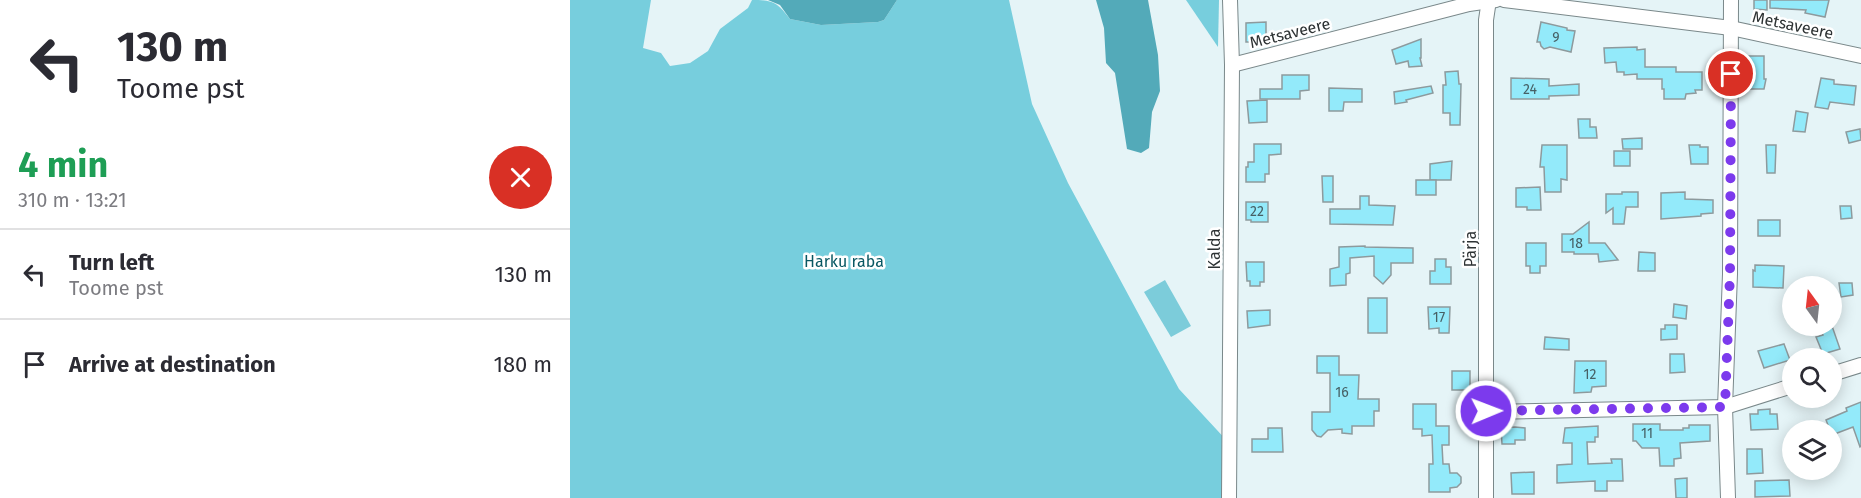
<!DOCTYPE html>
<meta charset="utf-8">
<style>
body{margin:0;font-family:"Fira Sans",sans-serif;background:#f2f2f3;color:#2b2b33;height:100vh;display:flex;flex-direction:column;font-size:22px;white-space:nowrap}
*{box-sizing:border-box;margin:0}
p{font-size:20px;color:#7c7c81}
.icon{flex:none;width:33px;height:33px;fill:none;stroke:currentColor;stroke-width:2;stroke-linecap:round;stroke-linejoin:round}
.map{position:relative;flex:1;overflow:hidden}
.details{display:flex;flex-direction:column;background:#fff;width:570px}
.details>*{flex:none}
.guide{background:#fff;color:#2b2b33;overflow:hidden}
.needle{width:39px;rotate:345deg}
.tools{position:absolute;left:1212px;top:276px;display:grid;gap:12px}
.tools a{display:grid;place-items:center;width:60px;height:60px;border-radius:50%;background:#fff;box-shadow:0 3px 15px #0003;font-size:30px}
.pin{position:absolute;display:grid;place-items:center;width:51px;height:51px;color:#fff;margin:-26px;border:3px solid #fff;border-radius:50%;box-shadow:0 2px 6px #0007}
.me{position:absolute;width:66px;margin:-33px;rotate:89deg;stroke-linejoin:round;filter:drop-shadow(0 0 4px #0008)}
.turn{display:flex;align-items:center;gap:21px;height:126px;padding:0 18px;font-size:27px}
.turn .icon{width:78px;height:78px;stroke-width:2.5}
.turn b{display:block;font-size:42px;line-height:51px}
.round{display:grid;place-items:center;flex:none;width:63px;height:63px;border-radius:32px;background:#f2f2f3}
.overview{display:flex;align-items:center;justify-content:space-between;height:102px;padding:0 18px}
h1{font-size:36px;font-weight:700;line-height:45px;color:#1e9e55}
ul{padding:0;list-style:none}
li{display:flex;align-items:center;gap:18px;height:90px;padding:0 18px;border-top:2px solid #e1e1e2}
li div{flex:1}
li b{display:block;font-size:22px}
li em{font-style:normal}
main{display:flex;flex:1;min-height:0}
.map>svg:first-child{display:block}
.green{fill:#7cccda}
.forest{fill:#77cedd}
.water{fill:#53aab9}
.building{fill:#93eafa;stroke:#8d9a9d;stroke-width:1.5}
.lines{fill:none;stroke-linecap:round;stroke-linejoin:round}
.minor-casing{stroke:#7a888a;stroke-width:16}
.minor{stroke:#fff;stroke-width:14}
.route{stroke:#7c3aed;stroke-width:10;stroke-dasharray:0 18}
.labels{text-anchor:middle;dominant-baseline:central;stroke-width:5;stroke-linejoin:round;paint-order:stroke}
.number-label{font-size:14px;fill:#466065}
.street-label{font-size:16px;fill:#2d3233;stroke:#fff}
.park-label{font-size:16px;fill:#085762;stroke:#fff}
</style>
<main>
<section class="details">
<div class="guide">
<div class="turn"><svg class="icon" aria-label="left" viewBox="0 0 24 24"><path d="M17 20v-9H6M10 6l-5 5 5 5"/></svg><div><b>130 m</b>Toome pst</div></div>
</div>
<div class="overview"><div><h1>4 min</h1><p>310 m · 13:21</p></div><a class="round" style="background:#d93025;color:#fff"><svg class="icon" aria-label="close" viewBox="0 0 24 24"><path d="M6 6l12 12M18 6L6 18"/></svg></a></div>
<ul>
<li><svg class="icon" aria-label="left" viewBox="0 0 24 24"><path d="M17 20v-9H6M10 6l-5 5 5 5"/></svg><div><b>Turn left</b><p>Toome pst</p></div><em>130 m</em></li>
<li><svg class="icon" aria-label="arrive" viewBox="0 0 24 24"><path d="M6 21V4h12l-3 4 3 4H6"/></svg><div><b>Arrive at destination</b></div><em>180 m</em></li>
</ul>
</section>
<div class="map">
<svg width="1291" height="498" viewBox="0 0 1291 498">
<rect width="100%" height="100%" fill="#e5f4f7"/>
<path class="green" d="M595 280 621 326 601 337 574 292Z"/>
<g class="forest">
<path d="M0 0H81L73 48 91 53 100 66 120 63 138 51 150 29 178 8 182 0C203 0 207 2 220 19L251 25 308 22 314 20 327 0H439L462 104 498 183 609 389 659 443V498H0Z"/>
<path d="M616 0H649L648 47Z"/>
</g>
<g class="water">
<path d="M198 0H327L314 20 308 22 251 25 220 19 210 5Z"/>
<path d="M526 0H578L588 55 590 91 582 112 579 148 571 153 557 149 545 73 536 63 534 28Z"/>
</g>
<g class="building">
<path d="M1184 0H1197V10L1184 9Z"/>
<path d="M1200 0H1259L1255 17 1235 13 1236 10 1200 8Z"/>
<path d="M696 22V39H685V42H676V23Z"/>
<path d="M971 22 997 28V30L1005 31 1001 52 980 47 974 49 971 46 970 42H967Z"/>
<path d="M851 39V58H850L852 66 839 67 838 61 826 64 822 50Z"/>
<path d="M1067 47V50L1075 49V67H1106V72H1132V90H1125L1126 93 1116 94 1115 99H1094V89H1092V79H1067V74L1054 75V72H1047L1046 62 1035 63 1034 48Z"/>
<path d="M1178 56H1194V79H1196L1194 89H1178Z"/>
<path d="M888 71 889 84H891L890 125H880V113H873V85H876L875 72Z"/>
<path d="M712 75H739V90L730 91V99H690V89H712Z"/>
<path d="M941 78 979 79V86L1009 84V95L979 96V99H941Z"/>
<path d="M1251 78 1264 80V84L1286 86 1284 105 1260 102 1258 109 1245 107Z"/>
<path d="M861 86 863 93 836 100 837 102 825 104 824 92Z"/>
<path d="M759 88 792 89V102H774L773 111H759Z"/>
<path d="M697 100V122L679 123 677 101Z"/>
<path d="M1226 111 1238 113 1235 132 1223 131Z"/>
<path d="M1008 119H1020V127H1026L1027 138H1009Z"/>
<path d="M1290 129 1291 140 1279 143 1276 132Z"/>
<path d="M1072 138V149H1053L1052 139Z"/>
<path d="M684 144H711V154L699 155V174H695V182H676V167H678V162H684Z"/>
<path d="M972 145H997V180L991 179V192H975L974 167H970Z"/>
<path d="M1119 145H1130V147H1138V164H1121Z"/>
<path d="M1196 145H1206L1205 173H1197Z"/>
<rect x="1044" y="151" width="16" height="15"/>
<path d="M882 161 881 180H860V164Z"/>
<path d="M752 176H763V202H753Z"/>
<rect x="846" y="180" width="20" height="15"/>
<path d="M970 187 971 210H957V207H946V188Z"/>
<path d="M1052 192H1068V207H1056L1054 224H1043V208L1036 213V194H1052Z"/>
<path d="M1115 192V199L1143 200V213L1131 214V216L1091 219V193Z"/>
<path d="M790 196H799V205L825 206 823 225 760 224V209H790Z"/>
<path d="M676 202H698V222H681V220H676Z"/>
<path d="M1270 206H1281L1282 218 1271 219Z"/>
<rect x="1188" y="220" width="22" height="16"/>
<path d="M1019 222V243H1035L1048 260 1029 262 1028 254H1004V252H992V234H1003Z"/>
<path d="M956 243H976V266H970V273H960V266H956Z"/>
<path d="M795 246V247L843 248V263H821V275L813 284 804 276V256L780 258V273L776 274V285L760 286V269L769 267V247Z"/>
<path d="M1069 252 1085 253V271H1068Z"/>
<path d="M865 259H876V267H881V284H860V271H865Z"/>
<path d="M676 262H694V282H690V286H680V281H677Z"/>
<path d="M1185 265 1214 266 1213 288 1183 287V270L1185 271Z"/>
<path d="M1269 283H1282L1283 295 1271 297Z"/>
<rect x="798" y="298" width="19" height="35"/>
<path d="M1104 304 1117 306 1116 319 1103 317Z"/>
<path d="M858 307H880L879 333H869V328L859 329Z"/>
<path d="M700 310V325L678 328 677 311Z"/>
<path d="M1095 325H1107V339L1091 340V329H1095Z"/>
<path d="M1250 326H1262L1270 349 1253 354 1246 337 1253 335Z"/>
<path d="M975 337 999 339V350L974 349Z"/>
<path d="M1214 344 1220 360 1194 368 1188 351Z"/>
<path d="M1100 354H1114L1115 372 1100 373Z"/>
<path d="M747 356H769V375H789L788 399H809V411H804V426H782V434L772 433V429L758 430 751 437 747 436 742 430V412H760V373H747Z"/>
<path d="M1005 361H1036V386L1022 387 1021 392 1004 393Z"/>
<rect x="882" y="371" width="18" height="19"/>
<path d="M1291 402V446L1290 447 1283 427 1262 435 1256 420 1277 411 1276 408Z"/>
<path d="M843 404H866V426H879V445H872L873 464H879L880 473H887L891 477V483L887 487 880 488V492H859V464H863L862 435 852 436V429H843Z"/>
<path d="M1200 409V414H1207L1208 429 1181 430 1180 414H1188V410Z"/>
<path d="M1063 424H1090V430H1113V428H1119V425H1140V441L1110 443 1111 458 1104 459V466H1090L1089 448H1072L1066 441H1063Z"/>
<path d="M1028 426V437H1025V442H1017L1018 464 1042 463 1041 459H1052L1053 481H1037V491H1025V481L987 483V465L1002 464V443H993L995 428Z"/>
<path d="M945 427 955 428V440H945V444H932L931 428Z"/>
<path d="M698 428H712L713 452H682V439H698Z"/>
<path d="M1177 449H1192L1193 473 1177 474Z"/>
<path d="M964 472V494H942L941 473Z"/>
<path d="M1117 478V498H1106L1105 479Z"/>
<path d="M1219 480 1220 496 1185 497V481Z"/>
</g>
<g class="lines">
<g class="minor-casing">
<g id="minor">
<path d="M934 0 1161 28 1291 56"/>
<path d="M662 65 899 4 926 0"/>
<path d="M1262 374 1291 365"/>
<path d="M916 412 1155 407 1222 386"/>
<path d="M659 498 662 65 660 0"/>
<path d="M916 498V20L919 0"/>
<path d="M1158 498 1155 407 1160 274 1161 0"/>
</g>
</g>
<use href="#minor" class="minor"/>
</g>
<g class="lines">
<path class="route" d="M916 411 1155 407 1160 274 1161 74"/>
</g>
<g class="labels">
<g class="number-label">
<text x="986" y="37">9</text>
<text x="960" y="89">24</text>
<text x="687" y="211">22</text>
<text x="1006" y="243">18</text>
<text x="869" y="317">17</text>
<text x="1020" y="374">12</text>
<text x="772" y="392">16</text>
<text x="1077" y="433">11</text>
</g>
<g class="street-label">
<text transform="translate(1223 25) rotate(12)">Metsaveere</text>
<text transform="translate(720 33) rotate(-14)">Metsaveere</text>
<text transform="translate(644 249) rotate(-90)">Kalda</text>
<text transform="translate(900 249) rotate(-90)">Pärja</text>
</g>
<g class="park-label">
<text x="274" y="261">Harku raba</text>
</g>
</g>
</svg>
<div class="tools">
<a><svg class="needle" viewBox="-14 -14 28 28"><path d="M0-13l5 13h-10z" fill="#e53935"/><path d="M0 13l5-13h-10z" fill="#7c7c81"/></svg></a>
<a><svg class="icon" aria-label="search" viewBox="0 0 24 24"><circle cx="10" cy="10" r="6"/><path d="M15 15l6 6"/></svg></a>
<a><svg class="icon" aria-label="layers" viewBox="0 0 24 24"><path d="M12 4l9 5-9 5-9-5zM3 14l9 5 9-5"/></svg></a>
</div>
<div class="pin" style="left:1161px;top:74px;background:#d93025"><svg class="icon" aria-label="arrive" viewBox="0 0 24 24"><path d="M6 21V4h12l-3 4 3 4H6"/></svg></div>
<svg class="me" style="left:916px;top:411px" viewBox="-20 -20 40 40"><circle r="17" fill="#7c3aed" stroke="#fff" stroke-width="3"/><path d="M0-11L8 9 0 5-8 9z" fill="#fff"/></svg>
</div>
</main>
